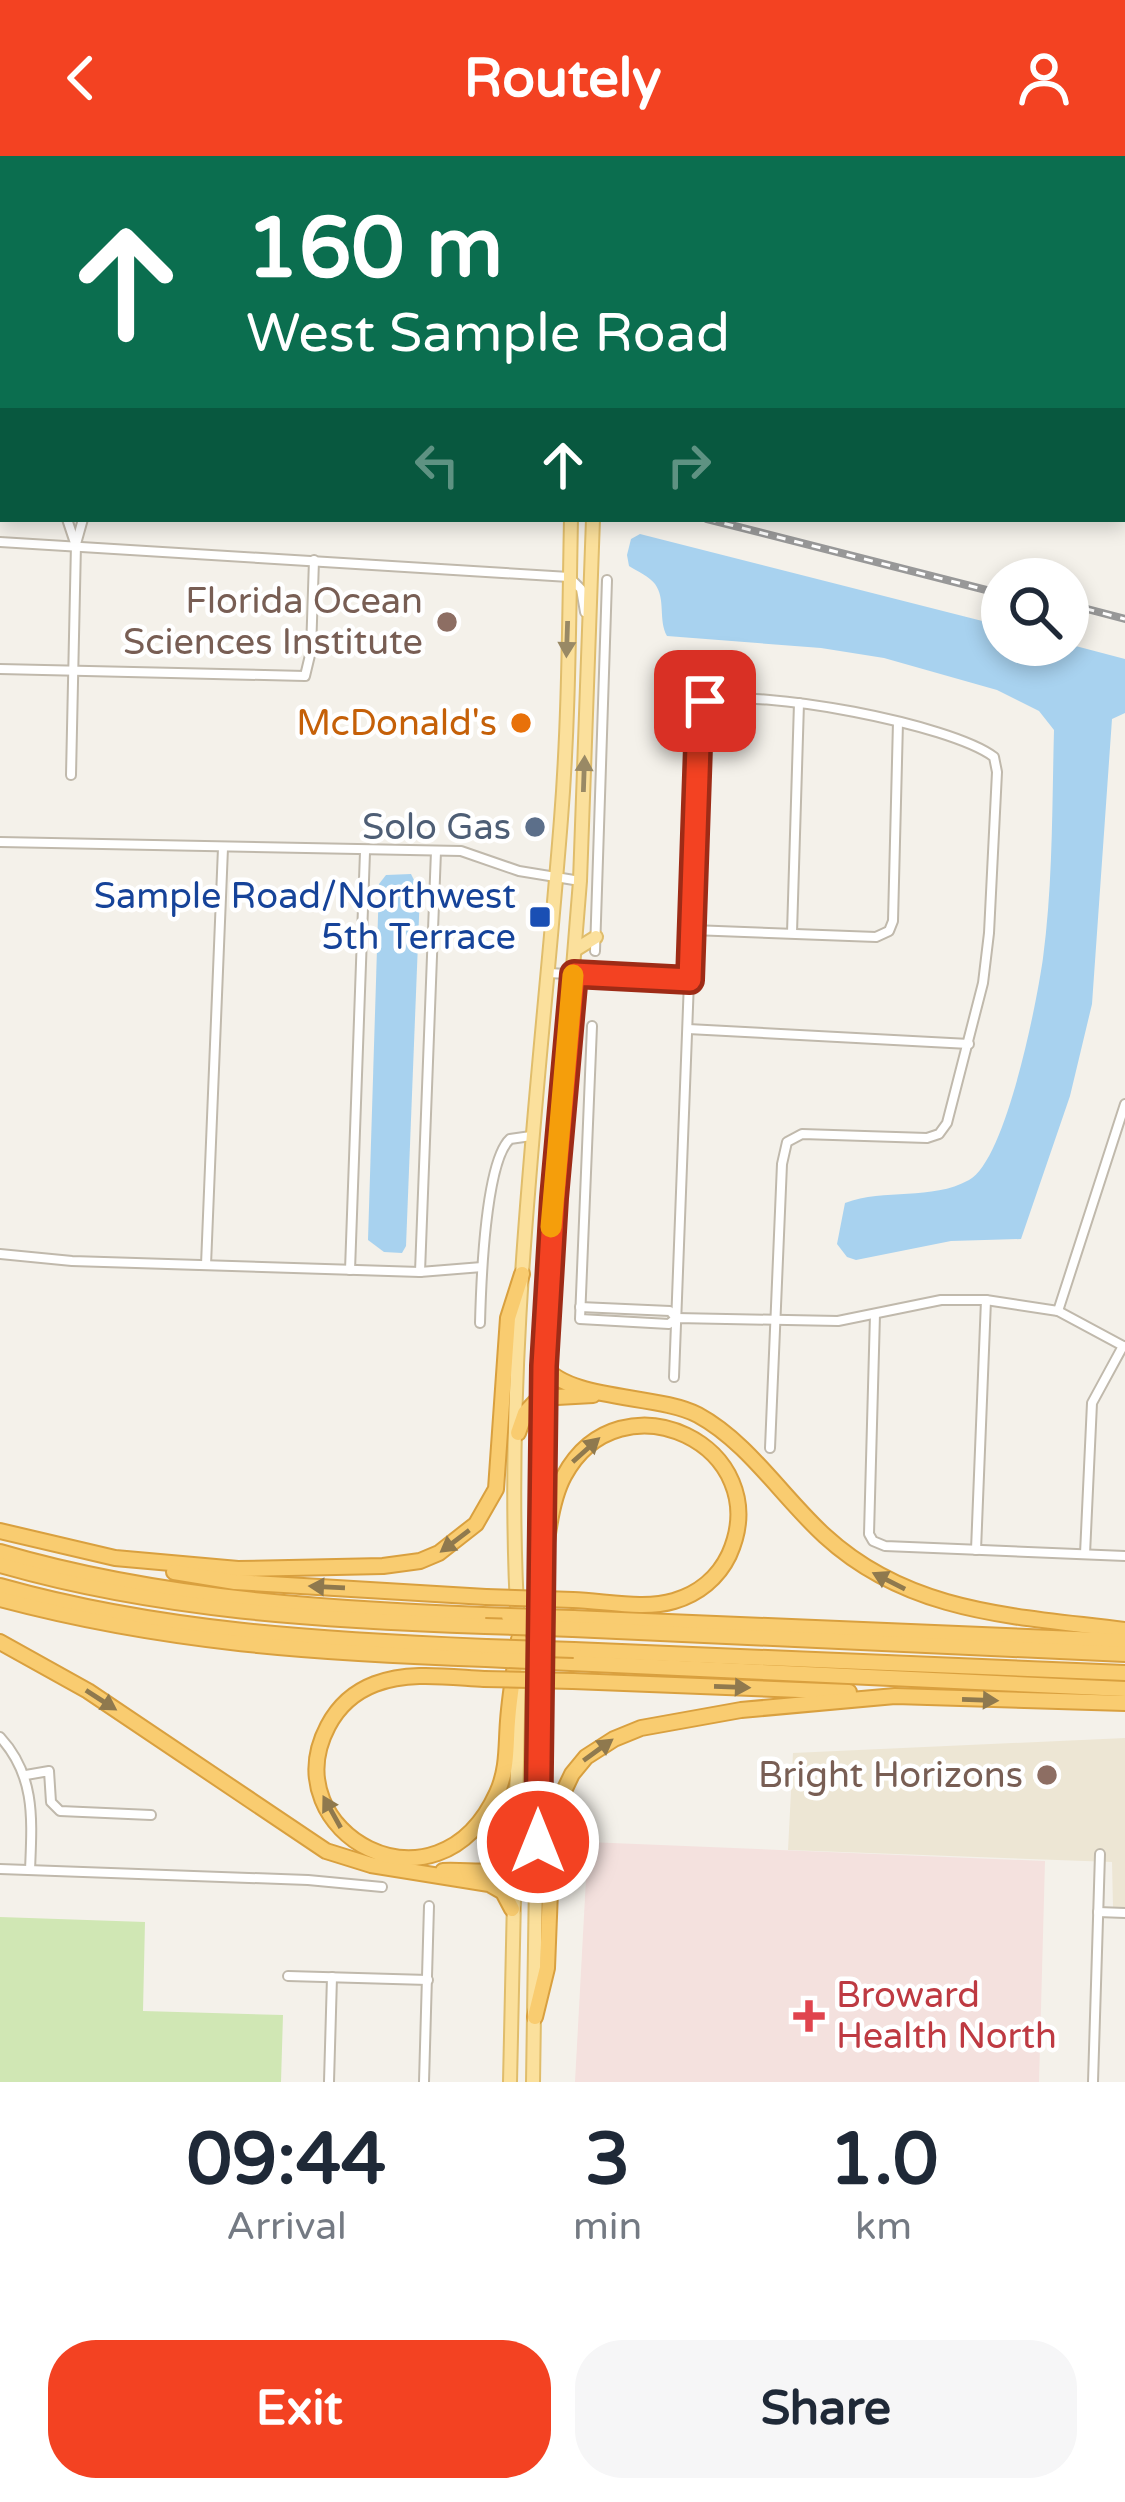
<!DOCTYPE html>
<style>
body{margin:0;font-family:"Varela Round",sans-serif;background:#f6f6f7;color:#1f2937;height:100vh;display:flex;flex-direction:column;font-size:45px;white-space:nowrap}
*{box-sizing:border-box;margin:0}
p{font-size:39px;color:#747a83}
.icon{flex:none;width:66px;height:66px;fill:none;stroke:currentColor;stroke-width:2;stroke-linecap:round;stroke-linejoin:round}
.map{position:relative;height:1926px;overflow:hidden}
.details{display:flex;flex-direction:column;background:#fff;flex:1}
.details>*{flex:none}
.hud{position:absolute;left:0px;top:0px;width:1125px;height:366px;box-shadow:0 6px 18px #0003;background:#0b6e4f;color:#fff;overflow:hidden}
.tools{position:absolute;left:981px;top:402px;display:grid;gap:24px}
.tools a{display:grid;place-items:center;width:108px;height:108px;border-radius:50%;background:#fff;box-shadow:0 6px 18px #0003;font-size:60px}
.pin{position:absolute;display:grid;place-items:center;width:102px;height:102px;color:#fff;margin:-51px;border-radius:24px;box-shadow:0 6px 18px #0006}
.me{position:absolute;width:132px;margin:-66px;rotate:0deg;stroke-linejoin:round;filter:drop-shadow(0 0 9px #0008)}
.turn{display:flex;align-items:center;gap:42px;height:252px;padding:0 48px;font-size:54px}
.turn .icon{width:156px;height:156px;stroke-width:2.5}
.turn b{display:block;font-size:84px;line-height:102px}
.lanes{display:flex;align-items:center;height:114px;padding:0 48px;background:#0003;justify-content:center;gap:60px;direction:ltr}
.lanes .off{opacity:.35}
.eta{display:flex;justify-content:space-evenly;align-items:center;height:204px;text-align:center}
.eta b{font-size:72px;font-weight:800;line-height:84px}
.button{display:flex;gap:24px;margin-top:auto;padding:24px 48px}
.button a{flex:1;height:138px;border-radius:48px;background:#f34222;color:#fff;font-size:48px;font-weight:800;line-height:138px;text-align:center}
.button a+a{background:#f6f6f7;color:#1f2937}
header{display:flex;justify-content:space-between;align-items:center;height:156px;padding:0 48px;background:#f34222;color:#fff;font-size:54px;font-weight:800}
.map>svg:first-child{display:block}
.education{fill:#ede6d4}
.medical{fill:#f4e1de}
.green{fill:#d0e7b4}
.water{fill:#a8d2ef}
.lines{fill:none;stroke-linecap:round;stroke-linejoin:round}
.street-casing{stroke:#c0b9ac;stroke-width:12}
.secondary-casing{stroke:#d3c49a;stroke-width:15}
.primary-casing{stroke:#e0bd6b;stroke-width:16}
.highway-casing{stroke:#d9a03f;stroke-width:18}
.street{stroke:#fff;stroke-width:8}
.secondary{stroke:#fdf1cb;stroke-width:10}
.primary{stroke:#fbe09c;stroke-width:12}
.highway{stroke:#f9cc70;stroke-width:14}
.rail-casing{stroke:#989898;stroke-width:8}
.rail{stroke:#fff;stroke-width:3;stroke-dasharray:9;stroke-linecap:butt}
.highway-bridge-casing{stroke:#d9a03f;stroke-width:18;stroke-linecap:butt}
.highway-bridge{stroke:#f9cc70;stroke-width:14}
.oneway{fill:#998965}
.oneway2{fill:#8f794e}
.route-casing{stroke:#9e2b16;stroke-width:30}
.route{stroke:#f34222;stroke-width:21}
.slow{stroke:#f59e0b;stroke-width:21}
.education-dot{fill:#8d6e63;stroke:#fff;stroke-width:4.5}
.food-dot{fill:#e8710a;stroke:#fff;stroke-width:4.5}
.service-dot{fill:#5c6f8a;stroke:#fff;stroke-width:4.5}
.transit-dot{fill:#1a4fb4;stroke:#fff;stroke-width:4.5}
.health-dot{fill:#e0444e;stroke:#fff;stroke-width:4.5}
.labels{text-anchor:middle;dominant-baseline:central;stroke-width:9;stroke-linejoin:round;paint-order:stroke}
.education-label{font-size:36px;fill:#785e54;stroke:#fff;text-anchor:end}
.food-label{font-size:36px;fill:#c56008;stroke:#fff;text-anchor:end}
.service-label{font-size:36px;fill:#4e5e75;stroke:#fff;text-anchor:end}
.transit-label{font-size:36px;fill:#164399;stroke:#fff;text-anchor:end}
.health-label{font-size:36px;fill:#be3a42;stroke:#fff;text-anchor:start}
</style>
<header><svg class="icon" aria-label="back" viewBox="0 0 24 24"><path d="M15 5l-7 7 7 7"/></svg>Routely<svg class="icon" aria-label="person" viewBox="0 0 24 24"><circle cx="12" cy="8" r="4"/><path d="M4 21q1-7 8-7t8 7"/></svg></header>
<div class="map">
<svg width="1125" height="1926" viewBox="0 0 1125 1926">
<rect width="100%" height="100%" fill="#f4f1ea"/>
<path class="education" d="M1125 1582V1751H1113L1112 1706 788 1694 793 1597Z"/>
<path class="medical" d="M588 1686 1045 1705 1039 1926H575Z"/>
<path class="green" d="M0 1761 145 1766 143 1855 283 1859 281 1926H0Z"/>
<g class="water">
<path d="M640 378 1002 470V489L1068 488 1125 503V557L1112 563 1092 848 1070 940 1021 1083 951 1085 856 1104 847 1101 837 1088 845 1047C885 1032 931 1045 969 1024 1006 1004 1037 846 1043 802 1053 728 1052 649 1054 574L1039 555 997 534 884 502 821 492 667 480C658 464 666 443 655 428 650 421 637 415 629 410L627 399 631 383Z"/>
<path d="M411 718 420 736 406 1090 402 1097 384 1096 368 1084 379 728 386 719Z"/>
</g>
<g class="lines">
<g class="street-casing">
<g id="street">
<path d="M87 3V0"/>
<path d="M975 3V0"/>
<path d="M67 363 75 387"/>
<path d="M0 386 569 421 581 433 585 456"/>
<path d="M0 513 305 520 311 495 314 404"/>
<path d="M71 619 76 388 83 363"/>
<path d="M0 686 461 695 519 715 580 725"/>
<path d="M692 774 876 781 889 775 893 765 898 566"/>
<path d="M792 777 799 547"/>
<path d="M595 795 607 424"/>
<path d="M548 817 690 824"/>
<path d="M592 870 580 1163 669 1168 676 1162 838 1165 941 1144H986L1058 1155 1125 1191"/>
<path d="M688 873 969 888"/>
<path d="M0 1098 72 1105 420 1116 482 1111"/>
<path d="M206 1109 223 692"/>
<path d="M350 1114 365 696"/>
<path d="M420 1116 436 695"/>
<path d="M580 1151 670 1155 676 1162"/>
<path d="M1058 1155 1125 948"/>
<path d="M875 1158 869 1378 873 1385 885 1390 1125 1400"/>
<path d="M480 1167C481 1129 485 1006 510 983L531 980"/>
<path d="M674 1221 699 561 705 545C759 532 951 568 994 601L997 616 989 777 983 827 947 967 939 978 927 982 802 978 787 986 782 1008 770 1292"/>
<path d="M976 1394 986 1144"/>
<path d="M1085 1398 1092 1247 1123 1190"/>
<path d="M0 1581C36 1620 32 1664 30 1714"/>
<path d="M26 1619 49 1615 51 1646 60 1655 151 1659"/>
<path d="M0 1713 308 1724 382 1731"/>
<path d="M1098 1756 1125 1757"/>
<path d="M288 1820 428 1824"/>
<path d="M329 1926 332 1821"/>
<path d="M424 1926 429 1750"/>
<path d="M1093 1926 1100 1698"/>
</g>
</g>
<g class="secondary-casing">
<g id="secondary">
<path d="M0 57 3 59"/>
<path d="M0 75 3 76"/>
<path d="M1122 154H1125"/>
<path d="M1122 170H1125"/>
</g>
</g>
<g class="primary-casing">
<g id="primary">
<path d="M578 3V0"/>
<path d="M605 3V0"/>
<path d="M575 794 596 781"/>
<path d="M540 1403 548 1120 580 725 593 363"/>
<path d="M518 1470C502 1200 540 931 561 663 569 563 569 463 571 363"/>
<path d="M510 1926 519 1514"/>
<path d="M533 1926 539 1519"/>
</g>
</g>
<g class="highway-casing">
<g id="highway">
<path d="M544 1210C570 1245 658 1238 698 1259 748 1286 783 1342 825 1380 910 1458 1016 1460 1125 1474"/>
<path d="M518 1277 525 1257 539 1242 593 1239"/>
<path d="M0 1375 115 1402 238 1413 383 1410 420 1405 439 1397 476 1368 496 1333 508 1162 522 1118"/>
<path d="M0 1396C167 1445 336 1453 509 1460"/>
<path d="M0 1409C160 1455 321 1464 485 1470"/>
<path d="M174 1416 235 1426 486 1441"/>
<path d="M0 1430C160 1475 321 1484 486 1491"/>
<path d="M0 1443C165 1487 316 1497 486 1503"/>
<path d="M573 1462 1125 1485"/>
<path d="M573 1473 1125 1498"/>
<path d="M539 1483C544 1438 543 1359 564 1320 620 1215 778 1290 729 1399 718 1422 698 1438 674 1445 644 1454 605 1445 573 1444"/>
<path d="M0 1486 88 1535 326 1695 371 1709 489 1728 503 1736 512 1753"/>
<path d="M574 1494 1125 1517"/>
<path d="M549 1506 1125 1533"/>
<path d="M484 1523C448 1521 409 1515 375 1528 354 1536 338 1551 328 1570 272 1676 437 1769 497 1637 508 1613 506 1590 508 1565 510 1537 515 1510 519 1483"/>
<path d="M573 1525 849 1536"/>
<path d="M443 1715C479 1713 522 1727 538 1686"/>
<path d="M535 1861 547 1812 553 1658 572 1618 586 1601 614 1583 641 1572 741 1554 895 1540 1125 1547"/>
</g>
</g>
<use href="#street" class="street"/>
<use href="#secondary" class="secondary"/>
<use href="#primary" class="primary"/>
<use href="#highway" class="highway"/>
<g class="rail-casing">
<g id="rail">
<path d="M0 178 3 179"/>
<path d="M707 363 1002 438"/>
<path d="M1068 448 1125 463"/>
</g>
</g>
<use href="#rail" class="rail"/>
<g class="highway-bridge-casing">
<g id="highway-bridge">
<path d="M486 1441 573 1444"/>
<path d="M509 1460 573 1462"/>
<path d="M485 1470 573 1473"/>
<path d="M486 1491 574 1494"/>
<path d="M486 1503 549 1506"/>
<path d="M484 1523 573 1525"/>
</g>
</g>
<use href="#highway-bridge" class="highway-bridge"/>
</g>
<defs><path id="oneway-solid" d="M-6-.8H1V-3.2L6.5 0L1 3.2V.8H-6Z" transform="scale(3)"/></defs>
<g class="oneway">
<use href="#oneway-solid" transform="translate(567 483) rotate(92)"/>
<use href="#oneway-solid" transform="translate(584 618) rotate(-88)"/>
</g>
<g class="oneway2">
<use href="#oneway-solid" transform="translate(586 1294) rotate(-42)"/>
<use href="#oneway-solid" transform="translate(455 1385) rotate(143)"/>
<use href="#oneway-solid" transform="translate(889 1425) rotate(-153)"/>
<use href="#oneway-solid" transform="translate(327 1431) rotate(-177)"/>
<use href="#oneway-solid" transform="translate(732 1531) rotate(2)"/>
<use href="#oneway-solid" transform="translate(101 1544) rotate(33)"/>
<use href="#oneway-solid" transform="translate(980 1544) rotate(2)"/>
<use href="#oneway-solid" transform="translate(598 1594) rotate(-36)"/>
<use href="#oneway-solid" transform="translate(332 1656) rotate(-119)"/>
</g>
<g class="lines">
<g class="route-casing">
<path id="route" d="M538 1686 544 1210 554 1042 574 818 690 824 699 561 705 545"/>
</g>
<use href="#route" class="route"/>
<path class="slow" d="M551 1071 573 819"/>
</g>
<g class="education-dot">
<circle cx="447" cy="466" r="12"/>
<circle cx="1047" cy="1619" r="12"/>
</g>
<circle class="food-dot" cx="521" cy="567" r="12"/>
<circle class="service-dot" cx="535" cy="671" r="12"/>
<rect class="transit-dot" x="528" y="749" width="24" height="24" rx="6"/>
<path class="health-dot" d="M803 1842h12v12h12v12h-12v12h-12v-12h-12v-12h12z"/>
<g class="labels">
<g class="education-label">
<text x="423" y="445">Florida Ocean<tspan x="423" dy="41">Sciences Institute</tspan></text>
<text x="1023" y="1619">Bright Horizons</text>
</g>
<g class="food-label">
<text x="497" y="567">McDonald's</text>
</g>
<g class="service-label">
<text x="511" y="671">Solo Gas</text>
</g>
<g class="transit-label">
<text x="516" y="740">Sample Road/Northwest<tspan x="516" dy="41">5th Terrace</tspan></text>
</g>
<g class="health-label">
<text x="836" y="1839">Broward<tspan x="836" dy="41">Health North</tspan></text>
</g>
</g>
</svg>
<div class="tools">
<a><svg class="icon" aria-label="search" viewBox="0 0 24 24"><circle cx="10" cy="10" r="6"/><path d="M15 15l6 6"/></svg></a>
</div>
<div class="pin" style="left:705px;top:545px;background:#d93025"><svg class="icon" aria-label="arrive" viewBox="0 0 24 24"><path d="M6 21V4h12l-3 4 3 4H6"/></svg></div>
<svg class="me" style="left:538px;top:1686px" viewBox="-20 -20 40 40"><circle r="17" fill="#f34222" stroke="#fff" stroke-width="3"/><path d="M0-11L8 9 0 5-8 9z" fill="#fff"/></svg>
<div class="hud">
<div class="turn"><svg class="icon" aria-label="ahead" viewBox="0 0 24 24"><path d="M12 20V5M6 11l6-6 6 6"/></svg><div><b>160 m</b>West Sample Road</div></div>
<div class="lanes"><svg class="icon off" aria-label="left" viewBox="0 0 24 24"><path d="M17 20v-9H6M10 6l-5 5 5 5"/></svg><svg class="icon" aria-label="ahead" viewBox="0 0 24 24"><path d="M12 20V5M6 11l6-6 6 6"/></svg><svg class="icon off" aria-label="right" viewBox="0 0 24 24"><path d="M7 20v-9h11M14 6l5 5-5 5"/></svg></div>
</div>
</div>
<section class="details">
<div class="eta">
<div><b>09:44</b><p>Arrival</p></div>
<div><b>3</b><p>min</p></div>
<div><b>1.0</b><p>km</p></div>
</div>
<div class="button"><a>Exit</a><a>Share</a></div>
</section>
